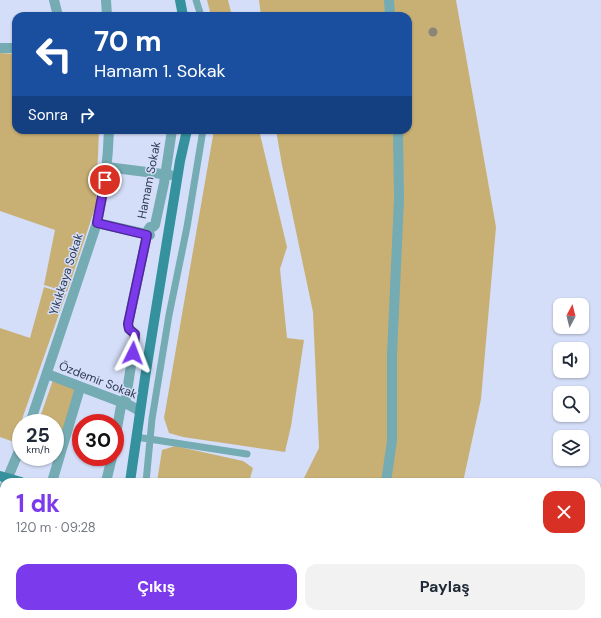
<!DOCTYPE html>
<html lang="tr">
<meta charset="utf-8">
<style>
body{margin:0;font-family:"DM Sans",sans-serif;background:#f2f2f3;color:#1f2937;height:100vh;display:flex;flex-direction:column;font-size:15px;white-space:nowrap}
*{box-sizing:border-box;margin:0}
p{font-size:13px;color:#747a83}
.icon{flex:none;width:22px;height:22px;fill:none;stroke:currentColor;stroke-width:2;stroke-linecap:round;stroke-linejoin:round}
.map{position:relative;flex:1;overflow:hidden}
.side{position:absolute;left:0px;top:478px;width:601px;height:140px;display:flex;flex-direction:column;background:#fff;border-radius:12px 12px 0 0;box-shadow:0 1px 3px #0004}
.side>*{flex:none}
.guide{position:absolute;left:12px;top:12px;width:400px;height:122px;border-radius:12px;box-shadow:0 1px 3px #0004;background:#1a4fa0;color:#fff;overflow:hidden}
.needle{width:26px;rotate:7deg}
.fabs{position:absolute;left:553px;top:298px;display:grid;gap:8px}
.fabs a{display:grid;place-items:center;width:36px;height:36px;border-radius:8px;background:#fff;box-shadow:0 1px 3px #0004;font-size:20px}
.speed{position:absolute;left:12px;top:414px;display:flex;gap:8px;font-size:20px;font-weight:700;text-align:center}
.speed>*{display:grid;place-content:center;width:52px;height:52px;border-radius:50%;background:#fff;box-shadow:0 1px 3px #0004;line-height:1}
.speed small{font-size:10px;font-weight:400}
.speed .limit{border:6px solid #d22;background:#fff;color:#111}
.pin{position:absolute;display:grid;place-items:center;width:34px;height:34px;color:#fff;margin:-17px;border:2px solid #fff;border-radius:50%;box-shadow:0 1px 4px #0007}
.me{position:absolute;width:44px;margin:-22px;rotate:3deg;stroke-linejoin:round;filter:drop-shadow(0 0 3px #0008)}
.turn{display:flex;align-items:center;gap:14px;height:84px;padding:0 16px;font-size:18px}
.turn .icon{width:52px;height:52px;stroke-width:2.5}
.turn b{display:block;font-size:28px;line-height:34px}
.then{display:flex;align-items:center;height:38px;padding:0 16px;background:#0003;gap:8px;font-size:15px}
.round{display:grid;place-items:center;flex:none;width:42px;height:42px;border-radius:12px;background:#f2f2f3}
.overview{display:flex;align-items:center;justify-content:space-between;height:68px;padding:0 16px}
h1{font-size:24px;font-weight:700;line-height:30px;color:#7c3aed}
.primary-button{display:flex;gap:8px;margin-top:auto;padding:8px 16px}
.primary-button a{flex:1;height:46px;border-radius:12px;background:#7c3aed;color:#fff;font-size:16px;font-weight:700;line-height:46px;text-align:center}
.primary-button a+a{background:#f2f2f3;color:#1f2937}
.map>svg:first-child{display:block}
.green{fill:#c8b075}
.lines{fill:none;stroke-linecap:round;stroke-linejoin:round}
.lane{stroke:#75abb3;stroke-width:7}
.street{stroke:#75abb3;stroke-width:10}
.secondary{stroke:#34919d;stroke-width:10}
.tree{fill:#898578}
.route-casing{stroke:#51269a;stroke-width:10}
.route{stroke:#7c3aed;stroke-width:7}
.labels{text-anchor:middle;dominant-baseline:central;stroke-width:3;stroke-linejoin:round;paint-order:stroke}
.street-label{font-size:12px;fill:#303a53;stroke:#d4def8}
</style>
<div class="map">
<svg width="601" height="618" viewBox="0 0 601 618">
<rect width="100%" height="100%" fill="#d4def8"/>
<g class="green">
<path d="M207 0H228L232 16H211Z"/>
<path d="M259 0H456L496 227 481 399 463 482H302L319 448 313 312 282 165 276 130H408V16H261Z"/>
<path d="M0 53 16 54V130H99L96 205 67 292 44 285 55 230 0 211Z"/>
<path d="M214 130H259L287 247 280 269 287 338 304 340 291 426 285 452 183 437 169 433 164 418Z"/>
<path d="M44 287 66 294 14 442 0 437V328L30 338Z"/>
<path d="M53 380 77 387 55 455V423H38Z"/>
<path d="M175 446 243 461 253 468 249 482H157L162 450Z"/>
<path d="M14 614H90L89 618H13Z"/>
<path d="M139 614H213L212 618H139Z"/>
<path d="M239 614H513L511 618H239Z"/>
</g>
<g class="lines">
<g class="lane">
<path d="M196 0 201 16"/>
<path d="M136 437 247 454"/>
<path d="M146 482 152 419 169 315 187 227 203 130"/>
<path d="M127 618V614"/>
</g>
<g class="street">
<path d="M54 0 58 16"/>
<path d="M106 0 107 16"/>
<path d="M389 0 390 16"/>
<path d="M0 48H16"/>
<path d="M107 167 170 175"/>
<path d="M97 223 150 235"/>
<path d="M47 374 129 405 140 411"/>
<path d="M30 423 97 223C104 192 108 162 109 130"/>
<path d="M115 439 121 406 125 404 135 340V334L129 329 128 324 148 230 150 227H153L155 225 164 183 172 130"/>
<path d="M6 482 21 446"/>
<path d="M52 482 80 388"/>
<path d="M106 482 112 457"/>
<path d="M386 482 392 441V355L399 199 398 130"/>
<path d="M0 496 4 487"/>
<path d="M0 561 4 563"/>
<path d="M345 618 347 614"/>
</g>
<g class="secondary">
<path d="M180 0 183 16"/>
<path d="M0 476 21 482"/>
<path d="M130 482 146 371 180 161 187 130"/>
<path d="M110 618V614"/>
</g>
</g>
<circle class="tree" cx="433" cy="32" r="4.5"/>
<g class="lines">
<g class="route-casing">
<path id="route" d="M105 180 97 223 147 235 128 324 129 329 135 334 133 353"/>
</g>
<use href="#route" class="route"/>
</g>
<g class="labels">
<g class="street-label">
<text transform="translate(149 180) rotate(-79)">Hamam Sokak</text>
<text transform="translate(66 274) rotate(-72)">Yıkıkkaya Sokak</text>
<text transform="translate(98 380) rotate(21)">Özdemir Sokak</text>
</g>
</g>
</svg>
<div class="fabs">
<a><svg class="needle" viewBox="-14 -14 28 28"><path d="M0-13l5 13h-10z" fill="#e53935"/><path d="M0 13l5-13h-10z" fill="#747a83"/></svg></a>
<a><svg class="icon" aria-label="sound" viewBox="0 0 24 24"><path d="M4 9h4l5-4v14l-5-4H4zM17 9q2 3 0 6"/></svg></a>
<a><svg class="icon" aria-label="search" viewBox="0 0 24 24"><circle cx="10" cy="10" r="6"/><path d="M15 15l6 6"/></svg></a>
<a><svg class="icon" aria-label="layers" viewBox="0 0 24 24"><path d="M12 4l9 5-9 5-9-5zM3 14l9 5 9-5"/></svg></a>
</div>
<div class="speed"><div>25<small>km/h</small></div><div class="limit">30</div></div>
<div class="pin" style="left:105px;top:180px;background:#d93025"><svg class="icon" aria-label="arrive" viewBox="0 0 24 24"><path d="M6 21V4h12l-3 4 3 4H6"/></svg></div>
<svg class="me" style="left:133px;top:353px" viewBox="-20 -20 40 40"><path d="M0-17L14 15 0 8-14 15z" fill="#7c3aed" stroke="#fff" stroke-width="4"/></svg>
<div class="guide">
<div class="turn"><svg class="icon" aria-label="left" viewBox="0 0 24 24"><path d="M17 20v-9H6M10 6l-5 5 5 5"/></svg><div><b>70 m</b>Hamam 1. Sokak</div></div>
<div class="then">Sonra<svg class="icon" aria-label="right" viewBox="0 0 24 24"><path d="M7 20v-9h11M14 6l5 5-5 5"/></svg></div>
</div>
<section class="side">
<div class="overview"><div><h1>1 dk</h1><p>120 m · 09:28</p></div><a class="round" style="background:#d93025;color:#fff"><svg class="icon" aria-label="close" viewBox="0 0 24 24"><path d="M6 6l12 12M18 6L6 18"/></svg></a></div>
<div class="primary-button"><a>Çıkış</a><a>Paylaş</a></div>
</section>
</div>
